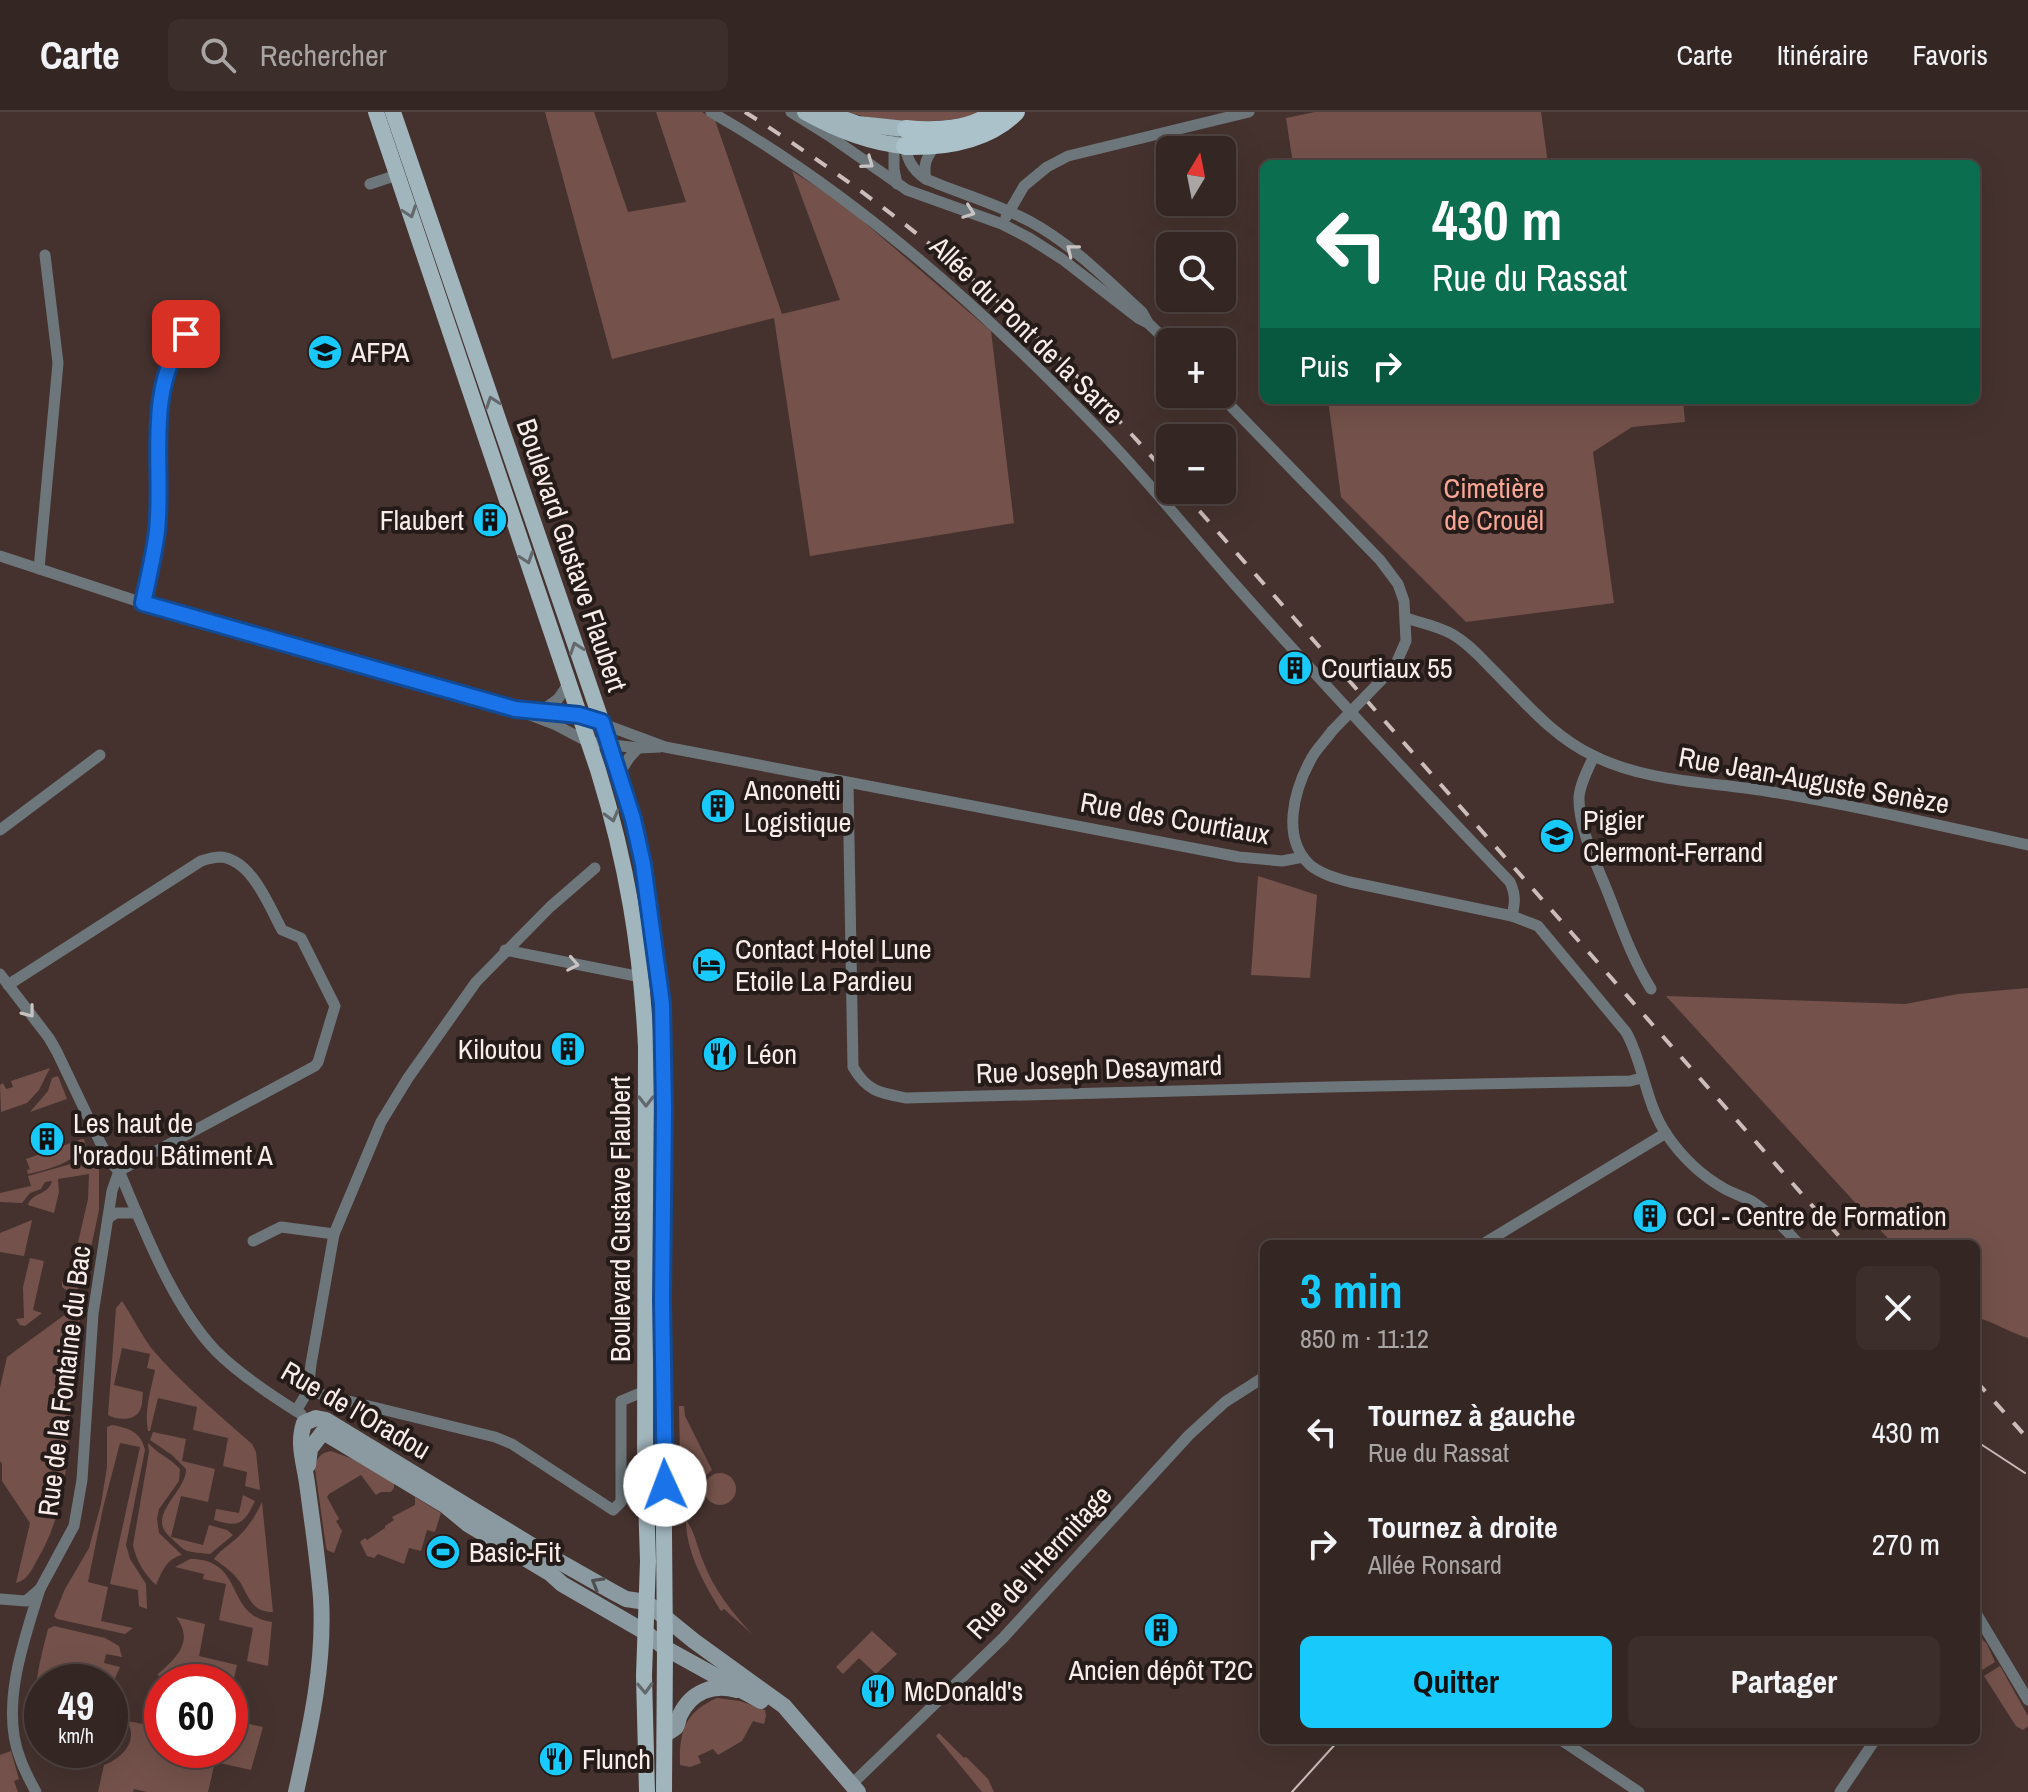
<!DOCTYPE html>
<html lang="fr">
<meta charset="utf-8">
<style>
body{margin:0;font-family:"Archivo Narrow",sans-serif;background:#3c2e2a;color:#f1f3f6;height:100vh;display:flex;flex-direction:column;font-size:30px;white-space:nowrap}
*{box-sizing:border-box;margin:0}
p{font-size:26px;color:#a9a5a5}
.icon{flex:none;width:44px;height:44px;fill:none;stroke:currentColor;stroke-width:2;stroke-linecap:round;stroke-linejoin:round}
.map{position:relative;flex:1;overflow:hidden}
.side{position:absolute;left:1260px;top:1128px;width:720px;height:504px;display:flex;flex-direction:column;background:#342622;border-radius:12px;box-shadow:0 8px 32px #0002,0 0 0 2px #4e4340}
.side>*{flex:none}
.top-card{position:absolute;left:1260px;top:48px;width:720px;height:244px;border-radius:12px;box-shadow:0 8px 32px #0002,0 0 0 2px #4e4340;background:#0b6e4f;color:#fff;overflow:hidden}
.needle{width:52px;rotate:10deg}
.fabs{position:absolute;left:1156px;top:24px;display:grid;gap:16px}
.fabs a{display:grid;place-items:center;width:80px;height:80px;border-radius:12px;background:#342622;box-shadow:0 8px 32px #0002,0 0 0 2px #4e4340;font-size:40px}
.speed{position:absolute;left:24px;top:1552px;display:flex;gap:16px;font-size:40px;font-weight:700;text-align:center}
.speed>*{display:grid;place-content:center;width:104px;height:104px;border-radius:50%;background:#342622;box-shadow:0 8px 32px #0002,0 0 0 2px #4e4340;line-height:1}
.speed small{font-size:20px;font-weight:400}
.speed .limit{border:12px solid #d22;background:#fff;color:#111}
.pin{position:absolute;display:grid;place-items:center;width:68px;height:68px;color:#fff;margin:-34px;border-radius:16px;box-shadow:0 4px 12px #0006}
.me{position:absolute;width:88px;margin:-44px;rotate:358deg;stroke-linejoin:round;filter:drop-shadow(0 0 6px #0008)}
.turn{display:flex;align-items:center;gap:28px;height:168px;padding:0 40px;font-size:36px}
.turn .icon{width:104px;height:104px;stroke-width:2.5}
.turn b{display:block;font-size:56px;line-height:68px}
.then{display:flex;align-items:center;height:76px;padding:0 40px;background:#0003;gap:16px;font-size:30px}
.round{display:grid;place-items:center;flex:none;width:84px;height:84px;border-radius:12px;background:#3c2e2a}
.headline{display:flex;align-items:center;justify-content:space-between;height:136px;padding:0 40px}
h1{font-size:48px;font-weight:800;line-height:60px;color:#18cafc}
.cta{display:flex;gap:16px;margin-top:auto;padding:16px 40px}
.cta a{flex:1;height:92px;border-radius:12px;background:#18cafc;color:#111;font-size:32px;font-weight:800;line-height:92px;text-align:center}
.cta a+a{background:#3c2e2a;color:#f1f3f6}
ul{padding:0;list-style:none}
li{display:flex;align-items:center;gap:24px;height:112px;padding:0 40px}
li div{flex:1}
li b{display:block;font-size:30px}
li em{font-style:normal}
header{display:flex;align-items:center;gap:48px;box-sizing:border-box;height:112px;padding:0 40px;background:#342622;border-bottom:2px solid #4e4340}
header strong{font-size:38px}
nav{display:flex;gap:44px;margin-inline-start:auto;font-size:28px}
.search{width:560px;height:72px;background:#3c2e2a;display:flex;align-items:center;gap:20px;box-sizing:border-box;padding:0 28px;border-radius:12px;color:#a9a5a5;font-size:30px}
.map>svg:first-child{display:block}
.green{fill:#74524b}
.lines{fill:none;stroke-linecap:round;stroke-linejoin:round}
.minor{stroke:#6d777b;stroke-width:11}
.secondary{stroke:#8a9aa0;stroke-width:16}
.primary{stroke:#a1b5bd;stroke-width:16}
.trunk{stroke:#abc2ca;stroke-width:18}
.tram{stroke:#ccbdba;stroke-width:2}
.rail{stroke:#ccbdba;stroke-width:4;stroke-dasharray:14 14;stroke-linecap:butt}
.minor-bridge{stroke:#6d777b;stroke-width:11}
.oneway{stroke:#c8c3c2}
.oneway2{stroke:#63686c}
.oneway3{stroke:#4d4e50}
.route-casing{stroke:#114b97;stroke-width:20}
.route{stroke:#1a73e8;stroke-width:14}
.labels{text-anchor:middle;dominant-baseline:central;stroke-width:8;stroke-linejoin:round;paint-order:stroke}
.street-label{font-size:28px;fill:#f9ece9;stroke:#251c1a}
.poi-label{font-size:28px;fill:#f9ece9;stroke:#251c1a;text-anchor:start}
.park-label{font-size:28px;fill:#f9a696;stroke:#251c1a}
</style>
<header>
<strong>Carte</strong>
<div class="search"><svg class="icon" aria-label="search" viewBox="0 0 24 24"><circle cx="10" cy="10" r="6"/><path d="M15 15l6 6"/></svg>Rechercher</div>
<nav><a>Carte</a><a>Itinéraire</a><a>Favoris</a></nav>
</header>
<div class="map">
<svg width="2028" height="1680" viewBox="0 0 2028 1680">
<rect width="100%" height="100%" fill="#45322e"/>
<g class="green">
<path d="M545 0H594L628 100 686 90 656 0H702L715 8 782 202 840 188 792 59 843 92 991 219 1014 411 810 444 774 206 612 247Z"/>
<path d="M848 0H980C955 14 874 10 848 0Z"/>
<path d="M1315 0H1541L1548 52H1293L1286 6Z"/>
<path d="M1328 288H1683L1685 310 1632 315 1593 340 1614 491 1466 510 1341 385Z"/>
<path d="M1258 764 1317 783 1310 866 1251 863Z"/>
<path d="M2028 876V1226C2010 1221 1994 1210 1976 1205V1132H1893L1666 884 1905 892 1958 882Z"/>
<path d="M50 956 39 978 27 991 1 1000 0 973 3 971 6 977 13 975 11 969Z"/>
<path d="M58 964 67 987 30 1000 48 979 52 966Z"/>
<path d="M82 1027H84L87 1037C67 1051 52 1057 28 1062L27 1058 30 1057 26 1047Z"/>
<path d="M91 1036 99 1054V1098L83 1173 71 1182 62 1175V1170H69L88 1087 89 1062 58 1067 59 1080 54 1101 28 1093C32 1080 49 1083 52 1069L45 1070 41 1077 30 1081 22 1091 0 1090V1081L31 1074 28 1064 71 1052Z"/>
<path d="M32 1108 24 1144 0 1140V1121Z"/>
<path d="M30 1146 44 1149 33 1198 42 1201 25 1214 20 1213 16 1207 24 1206 23 1175Z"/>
<path d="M122 1189C132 1204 141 1222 152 1237 182 1272 218 1302 252 1332L256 1340 260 1378 245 1374 247 1360 223 1354 228 1326 193 1318 197 1295 158 1286 150 1319H148C144 1298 151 1278 155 1258L147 1256 150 1242 122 1236 114 1273 143 1280C142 1286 143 1295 139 1300 133 1309 116 1308 108 1303L116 1196Z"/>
<path d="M74 1196 81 1197C78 1221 74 1246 72 1270 67 1334 71 1392 36 1450 31 1459 27 1468 16 1471L30 1411 2 1369V1352L0 1349V1276L7 1245Z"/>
<path d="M679 1294H684L685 1304 712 1358 704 1365 701 1387 681 1395Z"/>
<path d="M112 1313C129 1316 141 1320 145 1338L126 1433 130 1447 146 1472 147 1497 139 1494 138 1478 110 1472 140 1335 120 1331 103 1396 88 1470 108 1475 101 1509 133 1516 125 1522 57 1507 54 1504 65 1477 89 1436 101 1392 107 1355V1315Z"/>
<path d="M153 1320 186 1327 182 1349 215 1357 208 1390 181 1384 171 1425 203 1433 209 1413 227 1418 233 1423 210 1442C203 1441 191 1441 185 1438 180 1435 174 1428 170 1425 145 1404 187 1379 186 1357L172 1343 150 1328Z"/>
<path d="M148 1331C158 1342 170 1346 180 1357L179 1369 159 1397 157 1407 159 1421 182 1443C166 1447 162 1460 156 1473 144 1462 136 1448 133 1433L149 1340Z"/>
<path d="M331 1339 353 1347 394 1371V1376L391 1380H381L376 1383 361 1363 329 1382 327 1385 339 1407 336 1409 342 1419 334 1441 327 1438 326 1435 315 1357C316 1346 320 1341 331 1339Z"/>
<circle cx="720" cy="1377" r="16"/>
<path d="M243 1383 255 1389C244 1412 239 1416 214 1408L216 1397 239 1401Z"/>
<path d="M415 1385 441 1401 435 1420 427 1418 421 1439 409 1436 404 1452 378 1442 374 1446 367 1444 360 1430 365 1426 367 1428 385 1416V1414L394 1408 392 1405 415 1393Z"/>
<path d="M262 1390 273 1500C252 1500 249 1485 240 1470 233 1460 224 1454 214 1447 221 1437 231 1432 239 1424 249 1414 256 1403 262 1390Z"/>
<path d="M686 1408C695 1420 697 1435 703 1449 714 1478 731 1499 752 1522L724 1497 721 1499C704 1472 686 1440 686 1408Z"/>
<path d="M190 1447C246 1447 224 1504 272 1510L268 1554 247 1549 253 1516 219 1508 226 1472 203 1467 204 1462 175 1455Z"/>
<path d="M176 1505 205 1512 199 1544 237 1553 230 1584V1570H165L166 1566 157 1563C176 1546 195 1530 176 1505Z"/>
<path d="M54 1514 105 1526 119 1534 122 1545 106 1542 104 1551 120 1555 110 1577V1570H42V1624L39 1636C28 1597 38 1555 48 1517Z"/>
<path d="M872 1519 897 1542 876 1562 859 1546 843 1562 836 1555Z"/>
<path d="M1976 1521 1987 1532 1995 1550 1977 1561Z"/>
<path d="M2000 1554 2028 1604V1614L2023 1618 2016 1614 1984 1564Z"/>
<path d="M162 1582V1638H230V1617L232 1608 263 1615 251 1658 215 1650 208 1680H147L134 1677 133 1680H98L104 1653C122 1646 139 1629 127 1609L154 1614Z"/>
<path d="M717 1586 740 1589 765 1598 766 1604 764 1612 753 1609 742 1629 718 1643 713 1637 698 1644 701 1651 690 1655 680 1653C679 1619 685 1600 717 1586Z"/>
<path d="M110 1603 124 1618C124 1639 111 1648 91 1643L88 1638H110Z"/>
<path d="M939 1621 964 1646 966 1645 988 1667 994 1680H982L936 1624Z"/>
<path d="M11 1639 19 1667 14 1669 18 1680H0V1643Z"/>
</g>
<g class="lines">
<g class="minor">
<path d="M711 0C858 84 986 200 1103 322 1148 369 1188 419 1231 468 1322 571 1416 671 1510 770 1516 783 1515 791 1512 804"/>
<path d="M791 0 828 23 907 78 1002 112 1029 126 1062 147 1138 206 1148 211"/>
<path d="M894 25V57L897 72"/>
<path d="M905 28C905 46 912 58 926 67"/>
<path d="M935 34C926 46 923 53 926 67 961 82 998 92 1031 110 1073 133 1107 168 1142 200L1148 211 1170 232"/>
<path d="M370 72 397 63"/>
<path d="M1006 105 1024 74 1047 55 1068 44 1249 0"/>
<path d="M1219 282 1380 448 1398 472 1404 489 1406 529 1395 554"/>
<path d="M0 444 143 491 515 597 554 612 588 630 638 636 660 635"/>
<path d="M39 457 58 251 45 143"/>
<path d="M143 491 157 417V330L164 269 169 251 177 235 186 222 207 205"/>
<path d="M1406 506C1421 511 1438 514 1452 522 1468 531 1480 545 1493 558 1524 589 1553 625 1594 644 1646 670 1710 670 1766 679 1854 693 1941 714 2028 733"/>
<path d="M515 597 579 603 665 635 1239 745 1282 749 1303 745"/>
<path d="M543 598 558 587 569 571"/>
<path d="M1332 619C1325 629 1315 638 1310 649 1294 679 1281 726 1310 753 1321 762 1336 766 1350 770L1512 804 1538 814 1626 920C1644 952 1645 991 1667 1023 1682 1045 1702 1064 1725 1077 1734 1082 1745 1085 1753 1090 1771 1102 1785 1117 1799 1132"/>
<path d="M1594 644C1588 657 1580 672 1579 685 1578 717 1599 757 1610 786 1622 817 1633 848 1651 877"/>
<path d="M619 662 629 646 638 636"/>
<path d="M848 671 853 955C867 979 879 981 906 986L1329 975 1630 969 1642 966"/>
<path d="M0 718 100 643"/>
<path d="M505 838 641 865"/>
<path d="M0 862 49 926 57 940 99 1028 111 1051 119 1059C144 1117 172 1193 216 1239 240 1263 272 1284 301 1302"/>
<path d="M8 873 201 749C207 747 215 745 221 745 252 748 269 794 282 818L301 826 335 894 318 950 315 954 119 1059"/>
<path d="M108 1106 116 1101H137"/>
<path d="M253 1129 281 1115 334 1122"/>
<path d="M1483 1132 1666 1021"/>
<path d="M308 1279 495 1325 512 1332 613 1398 621 1390V1289L645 1279"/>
<path d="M296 1299 308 1279 311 1252 334 1122 381 1010 408 966 476 870 550 795 595 756"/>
<path d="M0 1487 26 1489 40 1477 74 1414 82 1368 93 1202 112 1079 119 1059"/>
<path d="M1976 1501 2028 1588"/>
<path d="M1561 1628 1639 1680"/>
<path d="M852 1672 1003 1526 1189 1323 1225 1290 1264 1265"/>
<path d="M36 1680C30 1669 24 1658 20 1646 0 1595 24 1527 40 1477"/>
<path d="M1840 1680 1875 1628"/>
</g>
<g class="secondary">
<path d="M308 1353 310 1337 323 1320 446 1394 469 1413 551 1462 562 1472 645 1520 665 1536 761 1589"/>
<path d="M665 1623C666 1622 675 1616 676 1615 678 1612 678 1607 680 1603 691 1580 713 1571 737 1578"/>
<path d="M296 1680C310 1617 325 1552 321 1486 318 1448 312 1409 307 1371 304 1350 297 1332 304 1311L316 1306 326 1308 546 1442 613 1480 626 1487 646 1490 694 1529 784 1594 858 1680"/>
</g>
<g class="primary">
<path d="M376 0 598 658C627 752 641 836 646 935L645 1354 648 1449 644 1564 647 1680"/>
<path d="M393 0 610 634 633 707 643 752 660 870 663 902 664 1015 662 1188 665 1536 664 1680"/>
<path d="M805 0C837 18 869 31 905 34"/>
<path d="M824 0 858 12 906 17"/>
</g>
<g class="trunk">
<path d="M906 17C933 20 972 19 994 0"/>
<path d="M905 34C944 35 987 29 1016 0"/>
</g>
<g class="tram">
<path d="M1976 1329 2025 1361"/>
<path d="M1292 1680 1339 1628"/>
</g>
<g class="rail">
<path d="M745 0C858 72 966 155 1062 249 1099 286 1135 326 1170 365"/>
<path d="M1181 378 1846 1132"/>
<path d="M1976 1269 2028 1327"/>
</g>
<path class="minor-bridge" d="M1332 619 1395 554"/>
</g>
<defs><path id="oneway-chevron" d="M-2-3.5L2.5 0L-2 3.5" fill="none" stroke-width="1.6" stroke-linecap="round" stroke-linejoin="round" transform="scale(2)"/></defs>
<g class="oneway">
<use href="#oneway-chevron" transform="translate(868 51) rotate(36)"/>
<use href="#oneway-chevron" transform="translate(969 100) rotate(20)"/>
<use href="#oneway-chevron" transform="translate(1072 138) rotate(-142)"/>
<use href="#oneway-chevron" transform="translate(573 852) rotate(11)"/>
<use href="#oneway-chevron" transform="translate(29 900) rotate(52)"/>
</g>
<g class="oneway2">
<use href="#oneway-chevron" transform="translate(410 100) rotate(71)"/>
<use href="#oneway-chevron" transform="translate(492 290) rotate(-109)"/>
<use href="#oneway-chevron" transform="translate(527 446) rotate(71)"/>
<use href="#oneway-chevron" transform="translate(576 536) rotate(-109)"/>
<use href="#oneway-chevron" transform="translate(612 704) rotate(75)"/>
<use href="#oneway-chevron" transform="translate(646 989) rotate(90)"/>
<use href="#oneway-chevron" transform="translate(645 1576) rotate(88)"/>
</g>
<use class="oneway3" href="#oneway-chevron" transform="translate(597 1471) rotate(-150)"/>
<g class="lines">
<g class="route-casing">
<path id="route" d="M186 222C144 280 164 353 157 419 154 443 148 467 143 491L515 597 579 603 602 610 633 707 643 752 662 892 664 996 662 1188 665 1373"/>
</g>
<use href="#route" class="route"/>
</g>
<defs>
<g id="university-disc" transform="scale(1.8)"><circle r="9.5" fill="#18cafc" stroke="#251c1a"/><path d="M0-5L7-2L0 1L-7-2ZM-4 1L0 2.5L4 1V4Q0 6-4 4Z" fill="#111"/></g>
<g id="building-disc" transform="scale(1.8)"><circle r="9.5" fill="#18cafc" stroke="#251c1a"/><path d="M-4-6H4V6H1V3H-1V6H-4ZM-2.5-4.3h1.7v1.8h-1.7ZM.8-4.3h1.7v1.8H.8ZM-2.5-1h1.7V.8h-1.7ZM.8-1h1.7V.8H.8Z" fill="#111"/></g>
<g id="hotel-disc" transform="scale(1.8)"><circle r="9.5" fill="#18cafc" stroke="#251c1a"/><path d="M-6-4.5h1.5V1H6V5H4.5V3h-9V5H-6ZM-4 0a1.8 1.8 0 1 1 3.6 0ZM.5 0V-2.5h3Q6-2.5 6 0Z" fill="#111"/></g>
<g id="restaurant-disc" transform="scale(1.8)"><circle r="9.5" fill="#18cafc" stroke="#251c1a"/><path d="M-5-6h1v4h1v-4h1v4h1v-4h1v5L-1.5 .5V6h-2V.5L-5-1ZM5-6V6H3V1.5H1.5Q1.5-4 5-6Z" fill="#111"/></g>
<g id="stadium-disc" transform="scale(1.8)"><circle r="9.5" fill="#18cafc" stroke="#251c1a"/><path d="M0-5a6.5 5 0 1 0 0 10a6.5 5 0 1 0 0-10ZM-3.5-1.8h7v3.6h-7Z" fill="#111"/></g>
</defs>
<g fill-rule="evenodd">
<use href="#university-disc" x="325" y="240"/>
<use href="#building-disc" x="490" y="408"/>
<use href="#building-disc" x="1295" y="556"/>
<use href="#building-disc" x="718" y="694"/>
<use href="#university-disc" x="1557" y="724"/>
<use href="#hotel-disc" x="709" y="853"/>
<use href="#building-disc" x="568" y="937"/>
<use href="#restaurant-disc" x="720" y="942"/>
<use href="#building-disc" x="47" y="1027"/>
<use href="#building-disc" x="1650" y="1104"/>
<use href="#stadium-disc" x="443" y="1440"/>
<use href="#building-disc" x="1161" y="1518"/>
<use href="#restaurant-disc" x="878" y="1579"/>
<use href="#restaurant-disc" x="556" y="1647"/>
</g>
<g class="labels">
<g class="street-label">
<text transform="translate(1027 218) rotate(44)">Allée du Pont de la Sarre</text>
<text transform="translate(572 443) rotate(71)">Boulevard Gustave Flaubert</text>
<text transform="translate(1814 668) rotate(10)">Rue Jean-Auguste Senèze</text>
<text transform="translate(1175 706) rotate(10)">Rue des Courtiaux</text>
<text transform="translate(1099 957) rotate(-2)">Rue Joseph Desaymard</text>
<text transform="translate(620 1107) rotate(-90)">Boulevard Gustave Flaubert</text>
<text transform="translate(64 1269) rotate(-83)">Rue de la Fontaine du Bac</text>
<text transform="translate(356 1298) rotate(30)">Rue de l'Oradou</text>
<text transform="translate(1039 1450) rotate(-47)">Rue de l'Hermitage</text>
</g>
<g class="poi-label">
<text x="351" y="240">AFPA</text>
<text x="464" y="408" text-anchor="end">Flaubert</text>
<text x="1321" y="556">Courtiaux 55</text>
<text x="744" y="678">Anconetti<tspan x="744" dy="32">Logistique</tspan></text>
<text x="1583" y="708">Pigier<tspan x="1583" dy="32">Clermont-Ferrand</tspan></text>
<text x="735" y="837">Contact Hotel Lune<tspan x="735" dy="32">Etoile La Pardieu</tspan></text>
<text x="542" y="937" text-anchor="end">Kiloutou</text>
<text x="746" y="942">Léon</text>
<text x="73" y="1011">Les haut de<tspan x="73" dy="32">l'oradou Bâtiment A</tspan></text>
<text x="1676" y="1104">CCI - Centre de Formation</text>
<text x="469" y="1440">Basic-Fit</text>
<text x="1161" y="1558" text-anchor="middle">Ancien dépôt T2C</text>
<text x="904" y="1579">McDonald's</text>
<text x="582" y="1647">Flunch</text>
</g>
<g class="park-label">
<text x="1494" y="376">Cimetière<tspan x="1494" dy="32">de Crouël</tspan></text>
</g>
</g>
</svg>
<div class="fabs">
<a><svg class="needle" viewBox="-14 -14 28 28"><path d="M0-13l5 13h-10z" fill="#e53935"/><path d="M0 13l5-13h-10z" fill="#a9a5a5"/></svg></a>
<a><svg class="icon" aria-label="search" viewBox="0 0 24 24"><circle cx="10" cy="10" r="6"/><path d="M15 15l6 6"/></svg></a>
<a>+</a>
<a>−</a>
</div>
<div class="speed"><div>49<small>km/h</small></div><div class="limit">60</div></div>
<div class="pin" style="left:186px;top:222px;background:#d93025"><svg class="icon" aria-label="arrive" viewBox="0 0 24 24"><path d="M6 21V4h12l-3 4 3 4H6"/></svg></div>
<svg class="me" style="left:665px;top:1373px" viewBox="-20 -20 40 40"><circle r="19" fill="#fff"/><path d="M0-13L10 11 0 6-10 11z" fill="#1a73e8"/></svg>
<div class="top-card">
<div class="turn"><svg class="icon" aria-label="left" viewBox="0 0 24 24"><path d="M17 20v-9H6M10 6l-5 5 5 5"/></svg><div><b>430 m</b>Rue du Rassat</div></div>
<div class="then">Puis<svg class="icon" aria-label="right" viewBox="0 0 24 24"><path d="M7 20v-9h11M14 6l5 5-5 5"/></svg></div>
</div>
<section class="side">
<div class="headline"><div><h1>3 min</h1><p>850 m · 11:12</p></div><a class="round"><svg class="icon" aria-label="close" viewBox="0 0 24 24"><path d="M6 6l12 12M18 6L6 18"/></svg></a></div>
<ul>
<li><svg class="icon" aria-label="left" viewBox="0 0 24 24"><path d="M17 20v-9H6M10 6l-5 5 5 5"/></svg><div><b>Tournez à gauche</b><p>Rue du Rassat</p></div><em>430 m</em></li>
<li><svg class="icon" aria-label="right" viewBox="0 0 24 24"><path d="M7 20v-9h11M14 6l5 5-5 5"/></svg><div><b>Tournez à droite</b><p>Allée Ronsard</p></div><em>270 m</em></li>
</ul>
<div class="cta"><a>Quitter</a><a>Partager</a></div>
</section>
</div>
